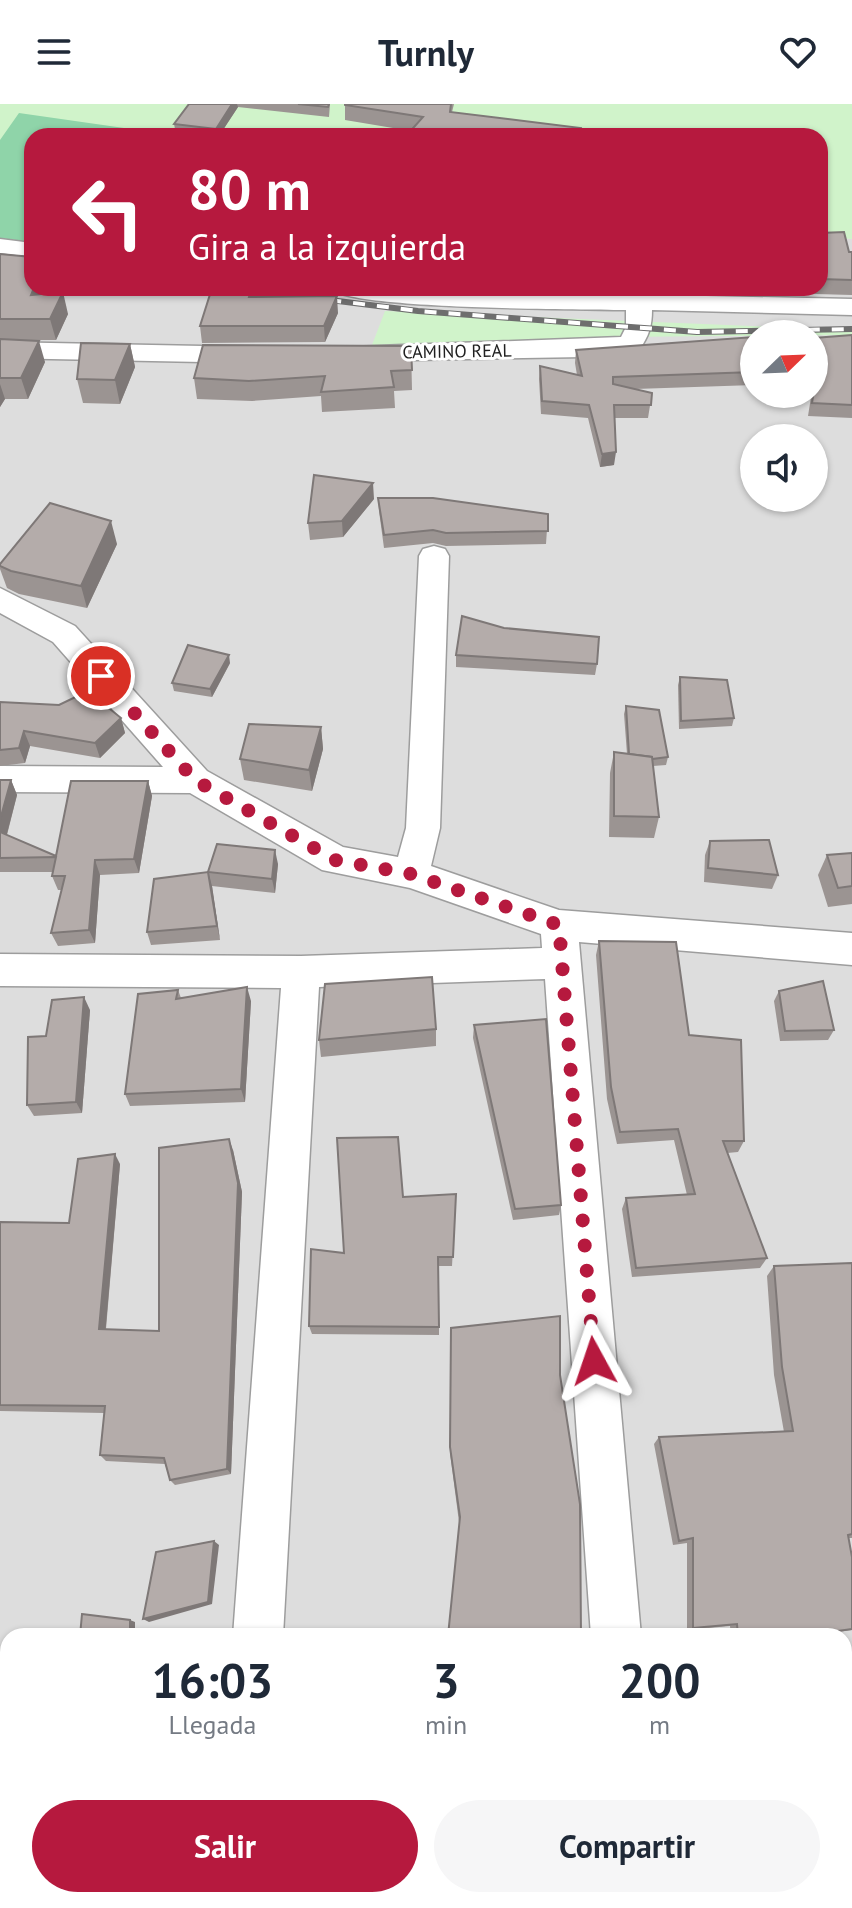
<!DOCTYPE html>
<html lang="es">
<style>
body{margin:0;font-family:"PT Sans",sans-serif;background:#f6f6f7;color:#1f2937;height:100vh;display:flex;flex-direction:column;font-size:30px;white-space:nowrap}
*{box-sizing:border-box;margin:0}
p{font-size:26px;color:#747a83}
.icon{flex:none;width:44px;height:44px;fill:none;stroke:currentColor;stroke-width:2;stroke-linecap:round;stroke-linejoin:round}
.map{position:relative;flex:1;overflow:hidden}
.details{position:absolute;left:0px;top:1524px;width:852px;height:280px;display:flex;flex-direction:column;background:#fff;border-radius:24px 24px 0 0;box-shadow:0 2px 6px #0004}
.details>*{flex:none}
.top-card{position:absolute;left:24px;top:24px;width:804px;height:168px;border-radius:24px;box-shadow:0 2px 6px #0004;background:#b6193e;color:#fff;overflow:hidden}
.needle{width:52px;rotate:67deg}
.fabs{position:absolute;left:740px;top:216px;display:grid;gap:16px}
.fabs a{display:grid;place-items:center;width:88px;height:88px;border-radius:50%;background:#fff;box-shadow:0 2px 6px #0004;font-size:40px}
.pin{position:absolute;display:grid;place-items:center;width:68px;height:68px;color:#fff;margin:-34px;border:4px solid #fff;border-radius:50%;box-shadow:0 2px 8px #0007}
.me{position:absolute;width:88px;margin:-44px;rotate:355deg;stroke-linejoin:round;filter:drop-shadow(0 0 6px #0008)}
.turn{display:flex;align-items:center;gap:28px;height:168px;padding:0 32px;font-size:36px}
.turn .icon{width:104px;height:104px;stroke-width:2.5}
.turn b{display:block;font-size:56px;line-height:68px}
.eta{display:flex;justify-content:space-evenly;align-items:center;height:136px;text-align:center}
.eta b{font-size:48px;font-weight:800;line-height:56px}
.primary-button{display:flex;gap:16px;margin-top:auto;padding:16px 32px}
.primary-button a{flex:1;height:92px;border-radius:48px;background:#b6193e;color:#fff;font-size:32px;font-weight:800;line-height:92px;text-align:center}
.primary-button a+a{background:#f6f6f7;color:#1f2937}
header{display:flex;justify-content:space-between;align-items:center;height:104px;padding:0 32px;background:#fff;font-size:36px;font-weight:800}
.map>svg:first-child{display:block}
.residential{fill:#ddd;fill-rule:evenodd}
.park{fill:#d0f3ca}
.pitch{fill:#8fd4a9}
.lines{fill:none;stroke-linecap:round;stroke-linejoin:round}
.minor-casing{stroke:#9d9d9d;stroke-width:3}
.minor{fill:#fff;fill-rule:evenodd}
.rail-casing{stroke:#6e6e6e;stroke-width:6}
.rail{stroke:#fff;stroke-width:4;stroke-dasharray:12;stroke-linecap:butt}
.wall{fill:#9b9492}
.shaded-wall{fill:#7e7877}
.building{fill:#b4acaa;stroke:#7e7877;stroke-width:2}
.route{stroke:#b6193e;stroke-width:14;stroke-dasharray:0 25.2}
.labels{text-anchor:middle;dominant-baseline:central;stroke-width:6;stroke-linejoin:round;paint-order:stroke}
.far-street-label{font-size:18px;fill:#202020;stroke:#fff}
</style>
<header><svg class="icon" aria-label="menu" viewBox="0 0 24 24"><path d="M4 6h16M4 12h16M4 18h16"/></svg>Turnly<svg class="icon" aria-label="heart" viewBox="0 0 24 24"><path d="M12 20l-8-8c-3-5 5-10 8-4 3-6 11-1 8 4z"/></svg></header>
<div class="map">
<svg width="852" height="1804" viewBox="0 0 852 1804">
<rect width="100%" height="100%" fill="#efebe7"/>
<path class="residential" d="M820 133 852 135V1804H0V140L32 145V184H337L409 193 411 184H820ZM754 230H814V290H754ZM754 334H814V394H754ZM8 1532H844V1796H8Z"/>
<g class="park">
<path d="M0 0H852V135L820 133V32H32V146L0 142Z"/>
<path d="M385 207 852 226V231L612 233 504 243 372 241Z"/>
</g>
<path class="pitch" d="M19 9 180 32H32V138L0 134V36Z"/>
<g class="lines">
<g class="minor-casing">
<g id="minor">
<path d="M0 135 32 139V153L0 149Z"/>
<path d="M330 184 852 195V211L652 206C652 222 649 232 639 246L585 253 359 257 350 255 346 249 350 243 621 233 626 223V206C586 205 346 206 330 184Z"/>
<path d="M0 238 253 243 262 245 266 251 262 257 253 259 0 254Z"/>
<path d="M434 442 445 445 449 452 440 724 431 762 559 806 852 829V861L579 838 641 1532H591L545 875 319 883 283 1532H233L281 884 0 882V850L301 852 542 844 541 830 410 784 322 766 190 689 0 688V662L163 663 53 538 0 509V484L75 522 207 667 343 743 398 753 406 724 419 452 423 445Z"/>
<rect x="213" y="1796" width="54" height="8"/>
<path d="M610 1796H664L665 1804H611Z"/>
</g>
</g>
<use href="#minor" class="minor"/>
<g class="rail-casing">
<path id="rail" d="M234 184 418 207 697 228 852 225"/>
</g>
<use href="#rail" class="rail"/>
</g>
<g class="wall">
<path d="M189 0H330L329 13 238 3 219 32H194L176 30 174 20Z"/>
<path d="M345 0H454L452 8 411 27 345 16Z"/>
<path d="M820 129 849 148H852V191L646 185V184H820Z"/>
<path d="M0 150 32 184H50L47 190 68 210 56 236H21L45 258 28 295H5L0 303Z"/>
<path d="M252 184 254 193 338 209 325 238 202 239 200 222Z"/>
<path d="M541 184H609L541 185Z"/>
<path d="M852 231V314L808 312 811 293 765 291V290H814V234Z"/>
<path d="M754 233V281L635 285 652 289 648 314H615L614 361 600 363 588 314 541 310 539 275 540 262 577 271 575 259 576 246Z"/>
<path d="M130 240 135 263 120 300 83 299 77 275Z"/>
<path d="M411 242 412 286 394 287 395 304 322 308 321 292 252 297 197 295 194 274Z"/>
<path d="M378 394 548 410 546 440 446 442 433 439 384 444 379 407Z"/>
<path d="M374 395 343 433 310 436 308 419Z"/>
<path d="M117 440 87 504 19 490 7 484 0 465V460Z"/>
<path d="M456 551 597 560 595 571 456 563Z"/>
<path d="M230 559 212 593 174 587 172 579Z"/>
<path d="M680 573 734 614 732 622 679 625 678 581Z"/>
<path d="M0 598 121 614 125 629 100 654 30 642 25 659 0 662Z"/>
<path d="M626 602 668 653 666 661 653 662 659 713 654 734 609 733 610 669 614 648 627 650 624 610Z"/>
<path d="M321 623 323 645 312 687 244 676 240 655Z"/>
<path d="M0 676H11L17 691 7 731 56 752 148 677 152 692 139 769 100 771 95 839 58 842 51 829 62 786H58L52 772 53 768H0Z"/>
<path d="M710 737 778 771 772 785 704 778 705 751Z"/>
<path d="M852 749V800L828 803 818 771 827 751Z"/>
<path d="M278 760 275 789 212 782 220 836 151 841 147 828 154 775Z"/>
<path d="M599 837 689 931 744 1037 738 1048 727 1049 767 1154 760 1164 632 1173 622 1105 626 1094 687 1091 674 1036 617 1040 607 995 596 851Z"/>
<path d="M178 886 181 894 251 897 245 998 130 1002 125 990Z"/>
<path d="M779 887 834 926 828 936 780 937 774 897Z"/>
<path d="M90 906 82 1009 34 1012 27 1001 46 932Z"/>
<path d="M474 921 561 1101 559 1111 513 1116 473 934Z"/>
<path d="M436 925V942L321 953 319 936Z"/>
<path d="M233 1046 242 1088 231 1370 175 1381 170 1376 165 1360 106 1357 100 1351 104 1309 0 1307V1118L69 1119 120 1060 106 1225 159 1227Z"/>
<path d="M456 1090 452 1162H439V1231L312 1230 309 1222 344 1149 403 1093Z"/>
<path d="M852 1159V1434H848L852 1453V1526L808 1532H731L730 1522 687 1526V1439L673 1441 654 1340 659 1333 784 1328 774 1271 767 1172 774 1162Z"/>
<path d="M451 1233 560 1271 459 1418 450 1349Z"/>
<path d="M844 1675H852V1804H702L701 1796H844V1779H846L844 1764Z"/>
</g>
<g class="shaded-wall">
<path d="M232 0H237L238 3 219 32H217L216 25Z"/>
<path d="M34 184H50L37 212 31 191Z"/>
<path d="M63 188 68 210 56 236 50 215Z"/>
<path d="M337 192 338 209 325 238 324 222Z"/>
<path d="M39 237 45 258 28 295 21 274Z"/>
<path d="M130 240 135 263 120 300 115 276Z"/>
<path d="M0 280 5 295 0 303Z"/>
<path d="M616 348 614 361 600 363 602 350Z"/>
<path d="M373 379 374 395 343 433 342 417Z"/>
<path d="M111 417 117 440 87 504 81 482Z"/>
<path d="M229 551 230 559 212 593 210 585Z"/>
<path d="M121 614 125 629 100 654 95 639Z"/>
<path d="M321 623 323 645 312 687 309 666Z"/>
<path d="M24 627 30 642 25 659 19 644Z"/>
<path d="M11 676 17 691 4 741 0 732V716Z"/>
<path d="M148 677 152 692 139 769 134 755Z"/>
<path d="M275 746 278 760 275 789 272 775Z"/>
<path d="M95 756 100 771 95 839 89 826Z"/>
<path d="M208 768 212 782 220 836 217 822Z"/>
<path d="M247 883 251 897 245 998 241 985Z"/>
<path d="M84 893 90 906 82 1009 76 998Z"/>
<path d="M229 1035 233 1046 242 1088 231 1370 227 1365Z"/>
<path d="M115 1050 120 1060 105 1232 99 1225Z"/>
<path d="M214 1437 219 1441 212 1500 149 1518 143 1515Z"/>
<path d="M130 1516 135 1518V1532H130Z"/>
<path d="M62 1796H69L70 1804H62Z"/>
<path d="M206 1796H210L209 1804H205Z"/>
</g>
<g class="building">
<path d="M189 0H232L216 25 174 20Z"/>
<path d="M298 0H329L328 3Z"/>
<path d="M345 0H451L450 8 581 24 580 32H406L423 13 345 1Z"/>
<path d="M844 128 849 148H852V176L820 175V129Z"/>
<path d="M0 150 32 153V184H34L31 191 63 188 50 215H0Z"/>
<path d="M212 184H252L249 193 337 192 324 222H200Z"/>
<path d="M852 231V301L812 299 815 280H814V234Z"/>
<path d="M754 233V268L613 273V280L652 289 651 301H614L616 348 602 350 589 301 542 297 540 262 582 272 576 246Z"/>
<path d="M0 235 39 237 21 274H0Z"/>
<path d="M81 239 130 240 115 276 77 275Z"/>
<path d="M203 241 411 242 412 266 391 267 394 283 321 288 325 272 249 277 194 274Z"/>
<path d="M314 371 373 379 342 417 308 419Z"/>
<path d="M378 394H433L548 410V427L446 429 433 426 384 431Z"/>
<path d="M50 399 111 417 81 482 11 467 0 462V460Z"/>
<path d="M462 512 504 524 599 533 597 560 456 551Z"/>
<path d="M188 541 229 551 210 585 172 579Z"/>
<path d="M680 573 727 576 734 614 681 617Z"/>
<path d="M88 587 121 614 95 639 24 627 19 644 0 646V598L59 601Z"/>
<path d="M626 602 659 606 668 653 652 655V653L629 650Z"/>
<path d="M249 620 321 623 309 666 240 655Z"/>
<path d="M614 648 652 653 659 713 614 712Z"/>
<path d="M0 676H11L0 716Z"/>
<path d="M71 677H148L134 755 95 756 89 826 51 829 65 772H52L56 753 0 754V728L56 752Z"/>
<path d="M769 736 778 771 708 764 710 737Z"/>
<path d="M217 740 275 746 272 775 208 768Z"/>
<path d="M852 749V782L838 784 827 751Z"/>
<path d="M208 768 217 822 147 828 154 775Z"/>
<path d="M599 837 676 838 689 931 741 936 744 1037H723L767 1154 636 1164 626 1094 695 1090 678 1025 620 1028 611 983Z"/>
<path d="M432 873 436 925 319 936 325 880Z"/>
<path d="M823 877 834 926 785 927 779 887Z"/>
<path d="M247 883 241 985 125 990 138 890 178 886 176 895Z"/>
<path d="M84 893 76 998 27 1001 28 933 46 932 52 896Z"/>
<path d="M546 915 561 1101 515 1105 474 921Z"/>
<path d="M398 1033 403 1093 456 1090 453 1153H438L439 1223 309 1222 311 1145 344 1149 337 1034Z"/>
<path d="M229 1035 238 1079 227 1365 170 1376 164 1354 100 1351 105 1302 0 1301V1118L69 1119 78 1055 115 1050 99 1225 159 1227V1044Z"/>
<path d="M852 1159V1430L848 1431 852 1453V1525L802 1532H738L737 1520 693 1524V1434L679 1437 659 1333 793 1327 782 1263 774 1162Z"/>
<path d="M560 1212V1271L580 1400 581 1532H448L460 1413 450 1343 451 1224Z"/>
<path d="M214 1437 208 1498 143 1515 156 1448Z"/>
<path d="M82 1510 130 1516V1532H80Z"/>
<path d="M8 1602V1693L0 1695V1603Z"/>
<path d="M845 1676H852V1728Z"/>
<path d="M844 1784H852V1804H710L709 1796H844Z"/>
<path d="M8 1788V1796H62V1804H0V1789Z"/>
<path d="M113 1796H206L205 1804H112Z"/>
<path d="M281 1796H461L459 1804H281Z"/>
<path d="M504 1796H603V1804H505Z"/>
</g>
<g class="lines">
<path class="route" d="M101 572 195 676 335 756 411 770 559 821 594 1257"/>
</g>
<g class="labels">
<g class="far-street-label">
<text transform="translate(457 247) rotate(-1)">CAMINO REAL</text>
</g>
</g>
</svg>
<div class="fabs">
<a><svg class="needle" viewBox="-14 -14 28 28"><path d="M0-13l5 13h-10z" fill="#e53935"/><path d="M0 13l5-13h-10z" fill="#747a83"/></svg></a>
<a><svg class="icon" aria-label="sound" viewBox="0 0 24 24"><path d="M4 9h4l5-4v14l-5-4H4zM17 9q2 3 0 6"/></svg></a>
</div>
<div class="pin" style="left:101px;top:572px;background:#d93025"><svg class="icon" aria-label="arrive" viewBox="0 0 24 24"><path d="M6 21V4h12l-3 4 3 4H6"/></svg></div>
<svg class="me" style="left:594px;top:1257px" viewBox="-20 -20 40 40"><path d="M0-17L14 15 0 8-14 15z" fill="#b6193e" stroke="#fff" stroke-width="4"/></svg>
<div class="top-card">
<div class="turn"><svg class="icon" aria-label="left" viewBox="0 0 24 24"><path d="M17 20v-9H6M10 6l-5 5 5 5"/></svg><div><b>80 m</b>Gira a la izquierda</div></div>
</div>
<section class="details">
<div class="eta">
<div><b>16:03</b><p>Llegada</p></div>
<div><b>3</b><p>min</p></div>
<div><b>200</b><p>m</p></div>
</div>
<div class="primary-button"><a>Salir</a><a>Compartir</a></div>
</section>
</div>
